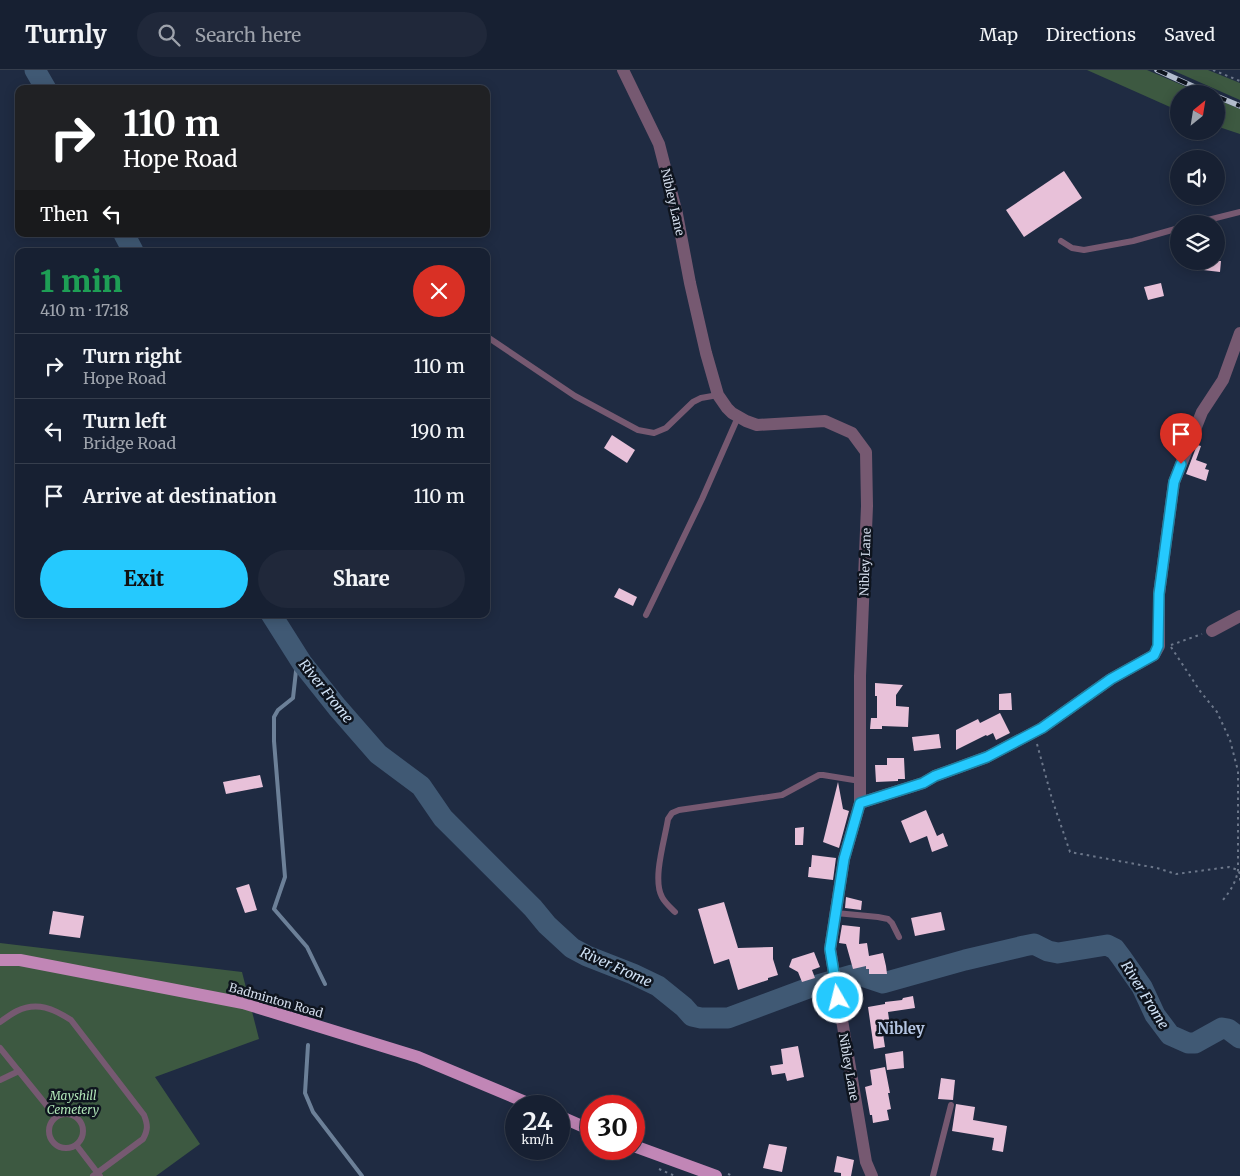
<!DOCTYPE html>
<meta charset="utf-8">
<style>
body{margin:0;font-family:Merriweather,serif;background:#20283a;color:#f1f3f6;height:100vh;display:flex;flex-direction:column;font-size:19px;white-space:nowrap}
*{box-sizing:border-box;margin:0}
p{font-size:16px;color:#9ea3ac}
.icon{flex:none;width:28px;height:28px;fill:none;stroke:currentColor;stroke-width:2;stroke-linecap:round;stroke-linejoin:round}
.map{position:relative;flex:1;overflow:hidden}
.side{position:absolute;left:15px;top:178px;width:475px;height:370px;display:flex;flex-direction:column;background:#172032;border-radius:10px;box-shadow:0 2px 12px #0003,0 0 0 1px #363e4d}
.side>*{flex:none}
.guide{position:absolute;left:15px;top:15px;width:475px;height:152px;border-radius:10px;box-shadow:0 2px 12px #0003,0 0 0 1px #363e4d;background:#202124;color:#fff;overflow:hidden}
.needle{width:32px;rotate:30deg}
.controls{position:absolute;left:1170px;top:15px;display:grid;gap:10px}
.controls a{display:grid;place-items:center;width:55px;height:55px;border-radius:50%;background:#172032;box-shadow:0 2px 12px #0003,0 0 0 1px #363e4d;font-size:25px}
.speed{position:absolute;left:505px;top:1025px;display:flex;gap:10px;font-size:25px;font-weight:700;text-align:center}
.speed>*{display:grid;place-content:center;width:65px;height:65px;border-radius:50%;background:#172032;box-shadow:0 2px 12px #0003,0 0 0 1px #363e4d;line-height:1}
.speed small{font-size:12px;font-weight:400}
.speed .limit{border:8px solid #d22;background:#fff;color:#111}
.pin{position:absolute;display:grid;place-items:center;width:42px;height:42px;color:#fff;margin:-51px -21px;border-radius:50% 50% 50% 0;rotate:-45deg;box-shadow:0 0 5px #0007}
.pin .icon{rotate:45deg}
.me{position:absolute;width:55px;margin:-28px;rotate:352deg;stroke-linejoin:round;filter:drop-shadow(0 0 4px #0008)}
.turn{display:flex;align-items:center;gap:18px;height:105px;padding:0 25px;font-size:22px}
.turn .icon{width:65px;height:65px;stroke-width:2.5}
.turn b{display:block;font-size:35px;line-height:42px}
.then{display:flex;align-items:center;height:48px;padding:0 25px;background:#0003;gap:10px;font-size:19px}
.round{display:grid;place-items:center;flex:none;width:52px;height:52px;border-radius:26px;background:#20283a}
.head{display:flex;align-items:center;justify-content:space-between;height:85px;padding:0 25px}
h1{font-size:30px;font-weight:800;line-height:38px;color:#1e9e55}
.action{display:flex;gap:10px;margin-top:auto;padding:10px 25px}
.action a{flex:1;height:58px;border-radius:30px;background:#25c9fe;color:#111;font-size:20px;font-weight:800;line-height:58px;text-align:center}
.action a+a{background:#20283a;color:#f1f3f6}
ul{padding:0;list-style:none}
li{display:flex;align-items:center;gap:15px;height:65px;padding:0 25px;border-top:1px solid #363e4d}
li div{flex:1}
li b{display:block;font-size:19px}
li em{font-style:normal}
header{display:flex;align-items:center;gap:30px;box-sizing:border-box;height:70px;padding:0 25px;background:#172032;border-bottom:1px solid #363e4d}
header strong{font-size:24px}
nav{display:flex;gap:28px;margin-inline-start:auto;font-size:18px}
.search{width:350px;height:45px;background:#20283a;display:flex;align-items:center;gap:12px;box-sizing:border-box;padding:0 18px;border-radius:28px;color:#9ea3ac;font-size:19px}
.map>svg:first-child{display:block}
.green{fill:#3d5941}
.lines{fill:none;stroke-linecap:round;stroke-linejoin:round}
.stream{stroke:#6c8098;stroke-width:4}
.river{stroke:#405974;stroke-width:21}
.building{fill:#e8c1d9}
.path{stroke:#6c778a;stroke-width:2;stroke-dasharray:2.5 4;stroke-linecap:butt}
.lane{stroke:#765971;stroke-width:6}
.street{stroke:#765971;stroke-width:12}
.primary{stroke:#c186b6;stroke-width:12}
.rail-casing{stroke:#b3bdcd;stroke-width:5.5}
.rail{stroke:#0e141e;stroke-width:4;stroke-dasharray:11;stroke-linecap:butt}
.route-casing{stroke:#1883a5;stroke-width:12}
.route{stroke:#25c9fe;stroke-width:9}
.labels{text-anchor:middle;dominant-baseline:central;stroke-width:5;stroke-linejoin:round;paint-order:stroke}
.street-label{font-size:12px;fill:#d3dceb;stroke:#0e141e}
.park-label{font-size:12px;font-style:italic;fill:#afe4b6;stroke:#0e141e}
.water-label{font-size:14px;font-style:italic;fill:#d0e2f6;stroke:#0e141e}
.quarter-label{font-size:15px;font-weight:bold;fill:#b4c5e2;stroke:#0e141e}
</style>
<header>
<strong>Turnly</strong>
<div class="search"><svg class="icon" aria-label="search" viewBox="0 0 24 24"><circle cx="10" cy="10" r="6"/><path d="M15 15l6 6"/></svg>Search here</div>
<nav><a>Map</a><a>Directions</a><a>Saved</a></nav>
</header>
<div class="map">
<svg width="1240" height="1106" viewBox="0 0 1240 1106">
<rect width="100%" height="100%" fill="#1f2b42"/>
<g class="green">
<path d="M1087 0H1147L1203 24H1179V41Z"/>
<path d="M1172 0H1208L1240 13V30Z"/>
<path d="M1216 29 1240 39V64L1216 56Z"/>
<path d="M0 873 242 902 259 969 155 1007 200 1074 156 1106H0Z"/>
</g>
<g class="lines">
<g class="stream">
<path d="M302 593 296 601 293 628 278 640 274 647V671L285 807 274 839 307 877 325 914"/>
<path d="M308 975 305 1023 313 1042 362 1106"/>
</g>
<g class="river">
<path d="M35 0 46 19"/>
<path d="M124 164 133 181"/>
<path d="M271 544 302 593 337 637 378 684 421 716 443 748 533 838 547 855 572 878 587 886 633 904 658 916 684 937 692 946 701 948H728L814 916 852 905 862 906 883 913 965 890 1024 876 1034 874 1048 881 1058 883 1107 875 1115 879 1121 887 1142 917 1155 945 1170 965 1188 973H1195L1222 958 1228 959 1240 968"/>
</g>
</g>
<g class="building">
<path d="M1064 101 1082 128 1024 167 1006 140Z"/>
<path d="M1204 191H1221L1220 202 1203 200Z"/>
<path d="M1161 213 1164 226 1148 230 1144 217Z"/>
<path d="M612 365 635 380 627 393 604 378Z"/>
<path d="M1197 375 1201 376 1196 390 1207 394 1205 399 1209 400 1206 411 1186 404Z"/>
<path d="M619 518 637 527 633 536 614 527Z"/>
<path d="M875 613 903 615 896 625V636L909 637 908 657 882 656V659H870L871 648H877V626H875Z"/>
<path d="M1011 623 1012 640H999V624Z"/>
<path d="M1000 643 1010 663 996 670 993 663 987 666 986 665 956 680V660L978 649 980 653Z"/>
<path d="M939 664 941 678 914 681 912 667Z"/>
<path d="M887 688H904L905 709H898V711L876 712 875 695H887Z"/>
<path d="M260 705 263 717 226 724 223 712Z"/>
<path d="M838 712 843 739 849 741 839 778 823 772Z"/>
<path d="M926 740 937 766 943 763 948 776 932 782 927 766 910 773 901 751Z"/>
<path d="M804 757 803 775H795V758Z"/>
<path d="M812 785 836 788 833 810 808 807 809 797H811Z"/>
<path d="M249 814 257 840 245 843 236 818Z"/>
<path d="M846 827 862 831 861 840 845 838Z"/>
<path d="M724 832 738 878 773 877V889L778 905 768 908V910L738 920 729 889 714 894 698 839Z"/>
<path d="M53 841 84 846 80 868 49 864Z"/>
<path d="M941 842 945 860 915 866 911 848Z"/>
<path d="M842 855 860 857 859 874 867 873 869 886 883 883 886 896 887 904H869V899H866V896L853 899 846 874 839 873Z"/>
<path d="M814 882 820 897 812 900 815 908 802 912 798 902 789 897 792 889Z"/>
<path d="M913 926 915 938 888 942 890 956 882 957 885 977 874 979 868 937 885 934V932L902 930 903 928Z"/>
<path d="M798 976 804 1007 787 1011 785 1003 772 1005 770 996 783 994 781 979Z"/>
<path d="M903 981 904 998 887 1000 885 984Z"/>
<path d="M885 997 890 1023H888L891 1039 887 1040 889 1050 873 1053 872 1045H870L865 1017 872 1015 870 1000Z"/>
<path d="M941 1008 955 1010 953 1030 938 1029Z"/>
<path d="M956 1034 975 1037 973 1050 1007 1056 1003 1082 992 1080 994 1068 952 1061Z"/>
<path d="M769 1074 787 1077 782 1102 763 1098Z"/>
<path d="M837 1086 854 1090 851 1106H841V1103L834 1102Z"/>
</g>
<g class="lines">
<g class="path">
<path d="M1213 0 1240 11"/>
<path d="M1171 575 1202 564"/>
<path d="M1171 577 1200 621 1217 642 1230 670 1238 701V800C1236 812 1231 820 1223 830"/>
<path d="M1037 674 1052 729 1070 782 1157 798 1176 804 1229 797 1238 800 1240 804"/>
<path d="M1240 808V811"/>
<path d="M612 1079 624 1084"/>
<path d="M659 1099 675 1106"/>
<path d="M728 1104 733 1106"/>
</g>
<g class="lane">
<path d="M1192 154 1240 142"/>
<path d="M1061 171 1072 178 1084 180 1133 171 1179 158"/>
<path d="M486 266 575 326 638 360 654 363 666 358 693 332 701 328 718 325"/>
<path d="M646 545 702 429 738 347"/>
<path d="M675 842C671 838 665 833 662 827 652 809 665 769 668 749L672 743 679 740 782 725 819 705H823L860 711"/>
<path d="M836 843 878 847 888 849 892 853 899 867"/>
<path d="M0 952C6 948 11 944 17 941 37 931 54 939 71 950L144 1045C148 1055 148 1060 143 1069L93 1106"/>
<path d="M0 978 56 1047"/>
<path d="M0 1010 19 1001"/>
<circle cx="66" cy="1061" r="17"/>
<path d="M77 1076 100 1106"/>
<path d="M933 1106 951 1035"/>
</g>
<g class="street">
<path d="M623 0 659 74 677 144 690 213 706 283 718 325 727 338 732 343 746 351 757 355 825 351 852 363 866 382 867 436 860 606V733L844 789 830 879 866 1092 872 1106"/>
<path d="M1212 561 1240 546"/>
<path d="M860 733 923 713 935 706 987 687 1042 658 1111 609 1154 585 1159 576V524L1174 412 1202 342 1223 310 1240 263"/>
</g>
<g class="primary">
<path d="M0 890H20L243 933 418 987 535 1036"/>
<path d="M559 1046 591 1060"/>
<path d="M634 1076 716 1106"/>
</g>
<g class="rail-casing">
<g id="rail">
<path d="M1157 0 1210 24"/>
<path d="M1216 26 1240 36"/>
</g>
</g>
<use href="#rail" class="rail"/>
</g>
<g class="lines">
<g class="route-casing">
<path id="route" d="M838 928 830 879 844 789 860 733 923 713 935 706 987 687 1042 658 1111 609 1154 585 1158 576 1159 524 1174 412 1181 394"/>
</g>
<use href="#route" class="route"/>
</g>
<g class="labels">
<g class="street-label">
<text transform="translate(673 132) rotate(77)">Nibley Lane</text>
<text transform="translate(865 492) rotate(-88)">Nibley Lane</text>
<text transform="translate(276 930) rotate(16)">Badminton Road</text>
<text transform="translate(849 997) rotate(80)">Nibley Lane</text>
</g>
<g class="park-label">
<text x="73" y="1025">Mayshill<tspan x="73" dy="14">Cemetery</tspan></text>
</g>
<g class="water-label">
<text transform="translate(326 621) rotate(51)">River Frome</text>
<text transform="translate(616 897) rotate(24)">River Frome</text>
<text transform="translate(1145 925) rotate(58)">River Frome</text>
</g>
<g class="quarter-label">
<text x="901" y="958">Nibley</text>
</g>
</g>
</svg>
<div class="controls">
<a><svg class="needle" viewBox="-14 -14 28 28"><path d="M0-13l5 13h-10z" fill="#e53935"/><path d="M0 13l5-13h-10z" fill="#9ea3ac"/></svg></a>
<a><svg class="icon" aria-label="sound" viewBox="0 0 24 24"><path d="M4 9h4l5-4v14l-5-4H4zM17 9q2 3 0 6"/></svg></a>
<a><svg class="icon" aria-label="layers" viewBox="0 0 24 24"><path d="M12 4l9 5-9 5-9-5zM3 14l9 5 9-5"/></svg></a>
</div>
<div class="speed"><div>24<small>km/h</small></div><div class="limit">30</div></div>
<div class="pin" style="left:1181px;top:394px;background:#d93025"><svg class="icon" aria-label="arrive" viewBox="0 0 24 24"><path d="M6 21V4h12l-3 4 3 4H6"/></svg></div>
<svg class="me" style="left:838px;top:928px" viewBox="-20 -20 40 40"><circle r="17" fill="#25c9fe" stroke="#fff" stroke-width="3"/><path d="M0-11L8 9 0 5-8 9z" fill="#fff"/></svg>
<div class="guide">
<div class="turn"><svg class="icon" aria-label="right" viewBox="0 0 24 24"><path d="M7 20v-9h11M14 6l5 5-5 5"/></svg><div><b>110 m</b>Hope Road</div></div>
<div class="then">Then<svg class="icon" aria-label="left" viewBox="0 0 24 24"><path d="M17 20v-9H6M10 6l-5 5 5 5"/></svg></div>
</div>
<section class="side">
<div class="head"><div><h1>1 min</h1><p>410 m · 17:18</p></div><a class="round" style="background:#d93025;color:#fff"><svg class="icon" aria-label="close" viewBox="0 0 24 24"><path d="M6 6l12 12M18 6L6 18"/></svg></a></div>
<ul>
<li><svg class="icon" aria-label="right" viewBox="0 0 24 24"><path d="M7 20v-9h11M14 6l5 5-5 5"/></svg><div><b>Turn right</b><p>Hope Road</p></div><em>110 m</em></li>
<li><svg class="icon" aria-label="left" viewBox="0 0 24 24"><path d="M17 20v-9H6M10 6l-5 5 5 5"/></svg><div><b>Turn left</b><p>Bridge Road</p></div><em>190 m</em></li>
<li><svg class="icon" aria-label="arrive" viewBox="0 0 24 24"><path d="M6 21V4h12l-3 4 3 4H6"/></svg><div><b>Arrive at destination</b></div><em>110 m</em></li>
</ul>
<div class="action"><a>Exit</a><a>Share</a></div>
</section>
</div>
